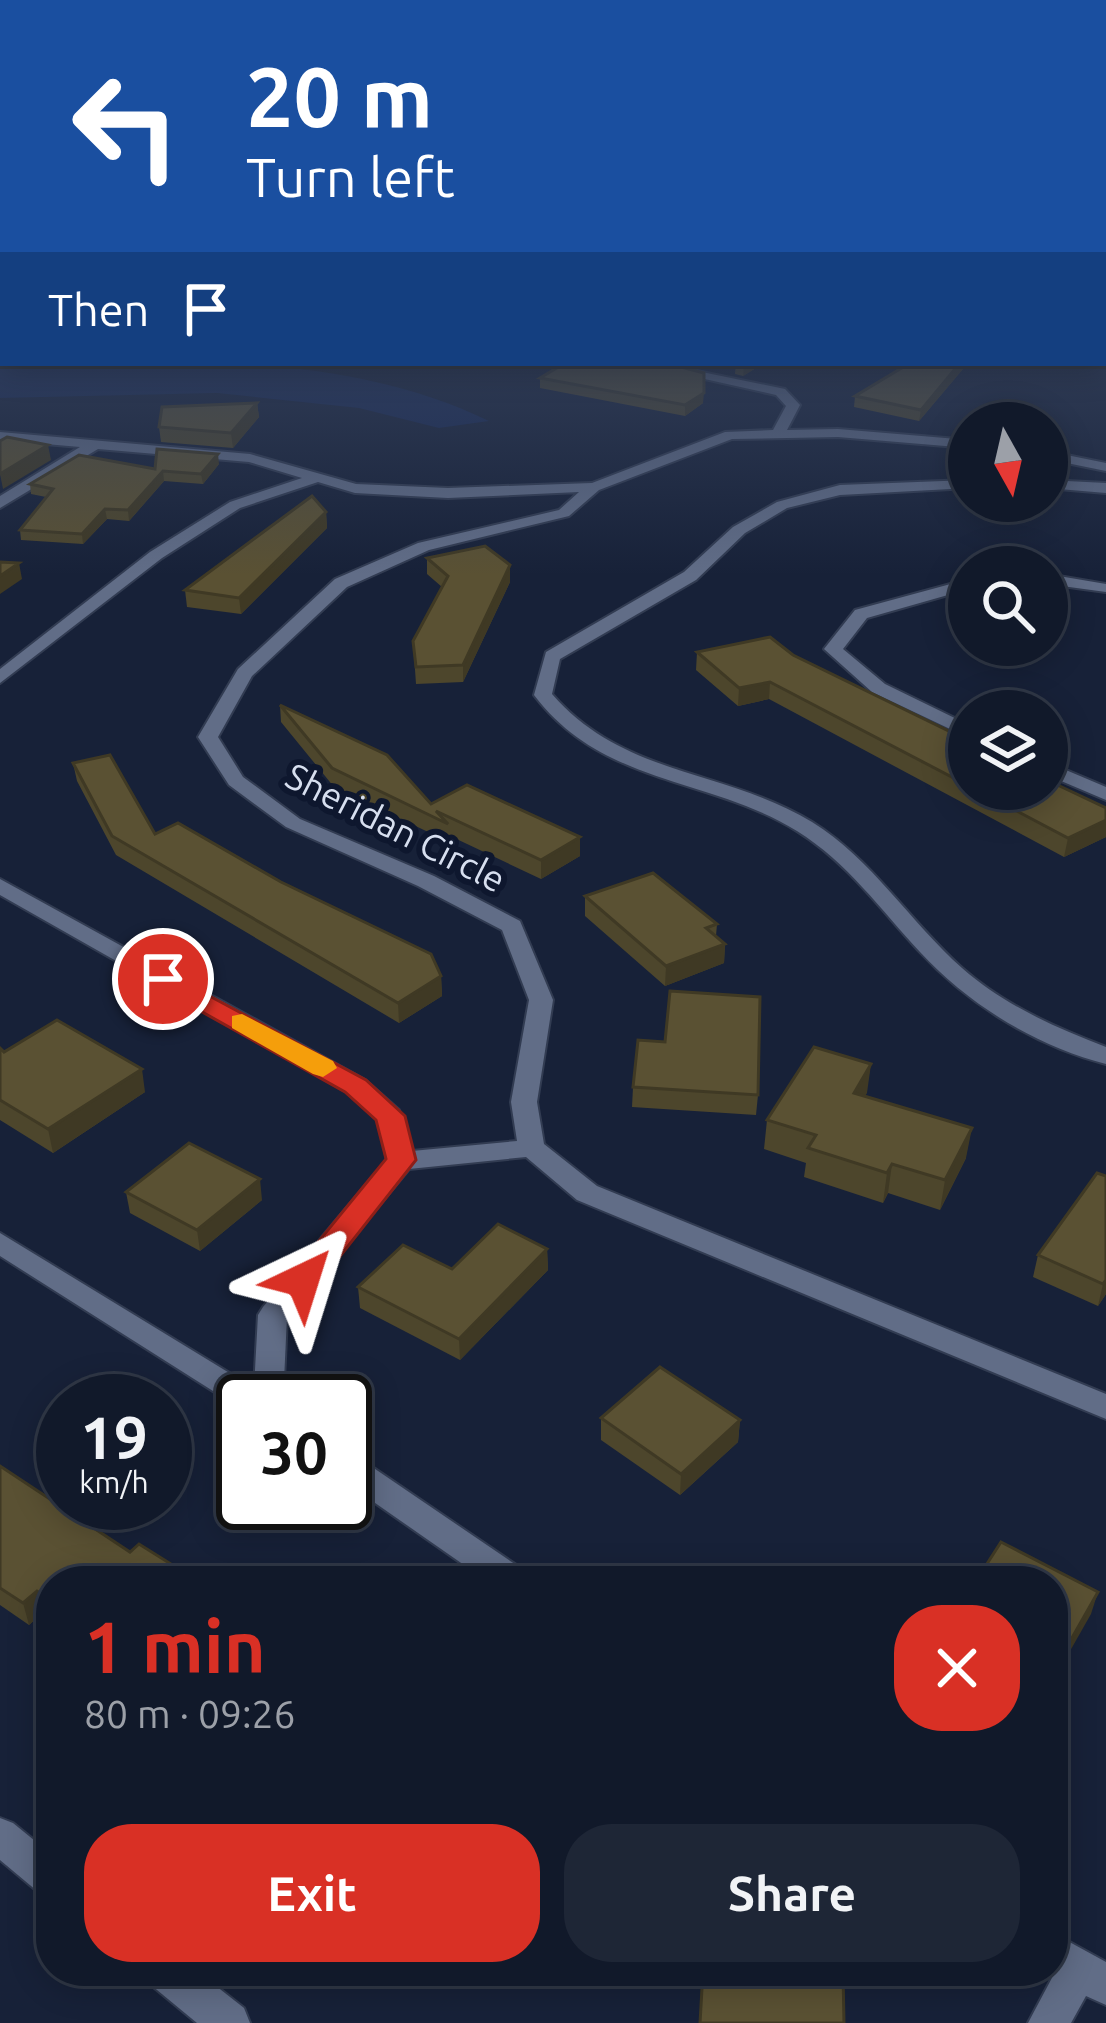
<!DOCTYPE html>
<meta charset="utf-8">
<style>
body{margin:0;font-family:Ubuntu,sans-serif;background:#1e2636;color:#f1f3f6;height:100vh;display:flex;flex-direction:column;font-size:45px;white-space:nowrap}
*{box-sizing:border-box;margin:0}
p{font-size:39px;color:#9ca0a8}
.icon{flex:none;width:66px;height:66px;fill:none;stroke:currentColor;stroke-width:2;stroke-linecap:round;stroke-linejoin:round}
.map{position:relative;flex:1;overflow:hidden}
.sheet{position:absolute;left:36px;top:1566px;width:1032px;height:420px;display:flex;flex-direction:column;background:#11192a;border-radius:48px;box-shadow:0 6px 30px #0003,0 0 0 3px #303847}
.sheet>*{flex:none}
.guide{position:absolute;left:0px;top:0px;width:1107px;height:366px;box-shadow:0 6px 30px #0003,0 0 0 3px #303847;background:#1a4fa0;color:#fff;overflow:hidden}
.needle{width:78px;rotate:172deg}
.controls{position:absolute;left:948px;top:402px;display:grid;gap:24px}
.controls a{display:grid;place-items:center;width:120px;height:120px;border-radius:50%;background:#11192a;box-shadow:0 6px 30px #0003,0 0 0 3px #303847;font-size:60px}
.speed{position:absolute;left:36px;top:1374px;display:flex;gap:24px;font-size:60px;font-weight:700;text-align:center}
.speed>*{display:grid;place-content:center;width:156px;height:156px;border-radius:50%;background:#11192a;box-shadow:0 6px 30px #0003,0 0 0 3px #303847;line-height:1}
.speed small{font-size:30px;font-weight:400}
.speed .limit{border:6px solid #111;border-radius:18px;background:#fff;color:#111}
.pin{position:absolute;display:grid;place-items:center;width:102px;height:102px;color:#fff;margin:-51px;border:6px solid #fff;border-radius:50%;box-shadow:0 3px 12px #0007}
.me{position:absolute;width:132px;margin:-66px;rotate:41deg;stroke-linejoin:round;filter:drop-shadow(0 0 9px #0008)}
.turn{display:flex;align-items:center;gap:42px;height:252px;padding:0 48px;font-size:54px}
.turn .icon{width:156px;height:156px;stroke-width:2.5}
.turn b{display:block;font-size:84px;line-height:102px}
.then{display:flex;align-items:center;height:114px;padding:0 48px;background:#0003;gap:24px;font-size:45px}
.round{display:grid;place-items:center;flex:none;width:126px;height:126px;border-radius:48px;background:#1e2636}
.overview{display:flex;align-items:center;justify-content:space-between;height:204px;padding:0 48px}
h1{font-size:72px;font-weight:700;line-height:90px;color:#d93025}
.button{display:flex;gap:24px;margin-top:auto;padding:24px 48px}
.button a{flex:1;height:138px;border-radius:48px;background:#d93025;color:#fff;font-size:48px;font-weight:700;line-height:138px;text-align:center}
.button a+a{background:#1e2636;color:#f1f3f6}
.map>svg:first-child{display:block}
.green{fill:#182954}
.lines{fill:none;stroke-linecap:round;stroke-linejoin:round}
.minor-casing{stroke:#323c52;stroke-width:4}
.minor{fill:#616d87;fill-rule:evenodd}
.wall{fill:#4d462c}
.shaded-wall{fill:#3f3924}
.building{fill:#5a5133;stroke:#3f3924;stroke-width:3}
.route{fill:#d93025;stroke:#8d1f18;stroke-width:3}
.slow{fill:#f59e0b}
.labels{text-anchor:middle;dominant-baseline:central;stroke-width:12;stroke-linejoin:round;paint-order:stroke}
.street-label{font-size:36px;fill:#d7dfef;stroke:#0e172e}
</style>
<div class="map">
<svg width="1106" height="2023" viewBox="0 0 1106 2023">
<rect width="100%" height="100%" fill="#172138"/>
<path class="green" d="M0 291 3 363C167 363 337 348 489 421L439 428 359 408 217 393 0 398Z"/>
<g class="lines">
<g class="minor-casing">
<g id="minor">
<path d="M633 363H658L785 389 800 405 787 430 838 429 969 440V448L838 437 732 439 599 490 569 516 429 550 347 587 252 676 218 737 243 777 300 819 434 876 520 921 553 1000 537 1102 544 1144 597 1186 1106 1394V1419L577 1200 526 1157 409 1169 287 1317 283 1401H243V1410L0 1256V1233L254 1388 258 1315 263 1307 387 1160 378 1119 347 1092 0 895V879L365 1080 399 1110 412 1151 517 1141 511 1102 529 1000 502 930 418 886 286 827 229 785 198 737 238 669 335 579 418 543 559 510 579 492 448 498 355 493 318 482 240 508 162 558 0 683V669L150 552 230 502 302 478 249 462 98 449 0 508V496L80 447 0 440V432L250 454 356 484 448 488 592 483 725 432 773 430 786 406 776 395Z"/>
<path d="M1047 451 1106 463V471L1047 459Z"/>
<path d="M969 480V488L840 495 787 508 745 533 696 580 560 659 552 694C624 777 725 769 812 822 872 859 910 922 962 968 1004 1005 1054 1027 1106 1047V1064C1036 1046 969 1005 920 952 881 910 847 862 797 831 708 776 603 786 534 695L546 652 684 572 733 527 777 502 840 485Z"/>
<path d="M1047 480 1106 483V493L1047 488Z"/>
<path d="M1047 574 1106 584V592L1047 584Z"/>
<path d="M969 579V589L867 618 843 649 885 684 969 725V738L872 692 824 649 855 610Z"/>
<path d="M1047 762 1106 787V800L1047 775Z"/>
<path d="M345 1452 356 1456 525 1571 530 1581H487L345 1482Z"/>
<path d="M0 1818 13 1823 51 1854V1897L37 1891 0 1860Z"/>
<path d="M1053 1933 1106 1962V2005L1086 1996 1071 2023H1028L1053 1976 1045 1971H1053Z"/>
<path d="M145 1971H197L244 2008 250 2023H197L151 1985Z"/>
</g>
</g>
<use href="#minor" class="minor"/>
</g>
<g class="wall">
<path d="M536 363H666L703 403 685 416 540 388V378L559 367Z"/>
<path d="M680 363H704L703 368Z"/>
<path d="M736 363H764L743 376 735 374Z"/>
<path d="M968 363 919 421 854 407 855 396Z"/>
<path d="M257 403 259 417 233 448 161 442 159 427Z"/>
<path d="M219 464 203 484 164 481 129 521 107 519 83 544 21 540 20 530 46 497 31 494 30 484 155 469Z"/>
<path d="M326 512 327 528 241 614 187 607 185 590Z"/>
<path d="M427 558 510 565V582L463 682 416 684 413 641 442 587 427 574Z"/>
<path d="M697 652 793 655 969 741V789H1047L1106 808V837L1064 857 769 699 738 706 696 670Z"/>
<path d="M280 705 431 804 580 856 541 879 448 835 449 842 334 787 281 722Z"/>
<path d="M73 763 155 834 281 882 441 976 442 996 399 1023 116 855 77 781Z"/>
<path d="M585 896 717 924 716 936 725 944 724 963 665 986 585 916Z"/>
<path d="M0 1048 4 1052 145 1092 53 1153 0 1120Z"/>
<path d="M871 1064 865 1096 966 1158 940 1210 888 1193 883 1203 804 1177 806 1163 764 1149 767 1120Z"/>
<path d="M633 1087 758 1095 756 1115 632 1107Z"/>
<path d="M1106 1176V1294L1098 1306 1033 1277 1038 1255Z"/>
<path d="M126 1192 262 1200 200 1251 130 1213Z"/>
<path d="M547 1249 548 1270 460 1360 360 1308 358 1287Z"/>
<path d="M601 1418 740 1420 738 1442 680 1495 601 1440Z"/>
<path d="M0 1466 130 1552 198 1581H51V1618L43 1612 29 1625 0 1605Z"/>
<path d="M574 1971H604L595 1985Z"/>
</g>
<g class="shaded-wall">
<path d="M748 363H764L743 376 744 366Z"/>
<path d="M960 363H968L919 421 921 410Z"/>
<path d="M704 393 703 403 685 416V405Z"/>
<path d="M257 403 259 417 233 448 231 433Z"/>
<path d="M48 445 51 460 3 489 0 474Z"/>
<path d="M218 454 219 464 203 484 201 474Z"/>
<path d="M163 471 164 481 129 521 128 510Z"/>
<path d="M105 509 107 519 83 544 82 534Z"/>
<path d="M326 512 327 528 241 614 239 598Z"/>
<path d="M19 563 22 579 0 594V576Z"/>
<path d="M510 565V582L463 682V665Z"/>
<path d="M770 682 769 699 738 706 739 688Z"/>
<path d="M1106 820V837L1064 857 1068 838Z"/>
<path d="M580 837V856L541 879V860Z"/>
<path d="M725 944 724 963 665 986 666 966Z"/>
<path d="M441 976 442 996 399 1023 398 1003Z"/>
<path d="M871 1064 867 1093 850 1122 854 1093Z"/>
<path d="M142 1069 145 1092 53 1153 48 1129Z"/>
<path d="M972 1128 966 1158 940 1210 945 1180Z"/>
<path d="M892 1164 888 1193 883 1203 887 1173Z"/>
<path d="M260 1179 262 1200 200 1251 197 1230Z"/>
<path d="M547 1249 548 1270 460 1360 459 1339Z"/>
<path d="M1106 1280V1294L1098 1306 1103 1284Z"/>
<path d="M740 1420 738 1442 680 1495 681 1474Z"/>
<path d="M37 1591 43 1612 29 1625 23 1603Z"/>
<path d="M1098 1592 1091 1614 1053 1681 1056 1666Z"/>
<path d="M595 1971H604L595 1985Z"/>
</g>
<g class="building">
<path d="M565 363H666L704 373V393L685 405 540 378Z"/>
<path d="M910 363H960L921 410 855 396Z"/>
<path d="M257 403 231 433 159 427 162 407Z"/>
<path d="M7 437 48 445 0 474V441Z"/>
<path d="M157 449 218 454 201 474 163 471 128 510 105 509 82 534 20 530 53 489 30 484 79 455 155 469Z"/>
<path d="M312 496 326 512 239 598 185 590Z"/>
<path d="M485 546 510 565 463 665 416 667 413 641 448 576 427 558Z"/>
<path d="M0 562 19 563 0 576Z"/>
<path d="M770 637 793 655 969 741V786L770 682 739 688 697 652Z"/>
<path d="M280 705 387 755 431 804 467 785 580 837 541 860 436 811 448 824 332 768Z"/>
<path d="M110 755 155 834 178 823 281 882 431 954 441 976 398 1003 112 836 73 763Z"/>
<path d="M1047 780 1106 808V820L1068 838 975 789H1047Z"/>
<path d="M653 873 717 924 706 928 725 944 666 966 585 896Z"/>
<path d="M670 991 760 997 758 1095 633 1087 638 1040 665 1042Z"/>
<path d="M57 1020 142 1069 48 1129 0 1100V1048L4 1052Z"/>
<path d="M814 1047 871 1064 854 1093 972 1128 945 1180 892 1164 887 1173 808 1148 816 1135 767 1120Z"/>
<path d="M189 1143 260 1179 197 1230 126 1192Z"/>
<path d="M1097 1173 1106 1176V1280L1103 1284 1038 1255Z"/>
<path d="M498 1224 547 1249 459 1339 358 1287 403 1245 452 1269Z"/>
<path d="M660 1367 740 1420 681 1474 601 1418Z"/>
<path d="M0 1466 130 1552 139 1544 198 1581H51V1600L37 1591 23 1603 0 1588Z"/>
<path d="M1001 1542 1098 1592 1056 1666 1053 1664V1581H976Z"/>
<path d="M703 1971H843L844 2023H700Z"/>
</g>
<linearGradient id="sky" x2="0" y2="1"><stop stop-color="#0d121f"/><stop offset="0.51" stop-color="#36435e"/><stop offset="1" stop-color="#36435e" stop-opacity="0"/></linearGradient>
<rect width="1106" height="575" fill="url(#sky)"/>
<path class="route" d="M163 971 366 1080 405 1116 416 1160 315 1288H292L287 1280 386 1159 376 1120 345 1092 154 985V973Z"/>
<path class="slow" d="M242 1014 333 1061 337 1068 323 1077 313 1074 232 1028V1016Z"/>
<g class="labels">
<g class="street-label">
<text transform="translate(396 827) rotate(27)">Sheridan Circle</text>
</g>
</g>
</svg>
<div class="controls">
<a><svg class="needle" viewBox="-14 -14 28 28"><path d="M0-13l5 13h-10z" fill="#e53935"/><path d="M0 13l5-13h-10z" fill="#9ca0a8"/></svg></a>
<a><svg class="icon" aria-label="search" viewBox="0 0 24 24"><circle cx="10" cy="10" r="6"/><path d="M15 15l6 6"/></svg></a>
<a><svg class="icon" aria-label="layers" viewBox="0 0 24 24"><path d="M12 4l9 5-9 5-9-5zM3 14l9 5 9-5"/></svg></a>
</div>
<div class="speed"><div>19<small>km/h</small></div><div class="limit">30</div></div>
<div class="pin" style="left:163px;top:979px;background:#d93025"><svg class="icon" aria-label="arrive" viewBox="0 0 24 24"><path d="M6 21V4h12l-3 4 3 4H6"/></svg></div>
<svg class="me" style="left:303px;top:1280px" viewBox="-20 -20 40 40"><path d="M0-17L14 15 0 8-14 15z" fill="#d93025" stroke="#fff" stroke-width="4"/></svg>
<div class="guide">
<div class="turn"><svg class="icon" aria-label="left" viewBox="0 0 24 24"><path d="M17 20v-9H6M10 6l-5 5 5 5"/></svg><div><b>20 m</b>Turn left</div></div>
<div class="then">Then<svg class="icon" aria-label="arrive" viewBox="0 0 24 24"><path d="M6 21V4h12l-3 4 3 4H6"/></svg></div>
</div>
<section class="sheet">
<div class="overview"><div><h1>1 min</h1><p>80 m · 09:26</p></div><a class="round" style="background:#d93025;color:#fff"><svg class="icon" aria-label="close" viewBox="0 0 24 24"><path d="M6 6l12 12M18 6L6 18"/></svg></a></div>
<div class="button"><a>Exit</a><a>Share</a></div>
</section>
</div>
